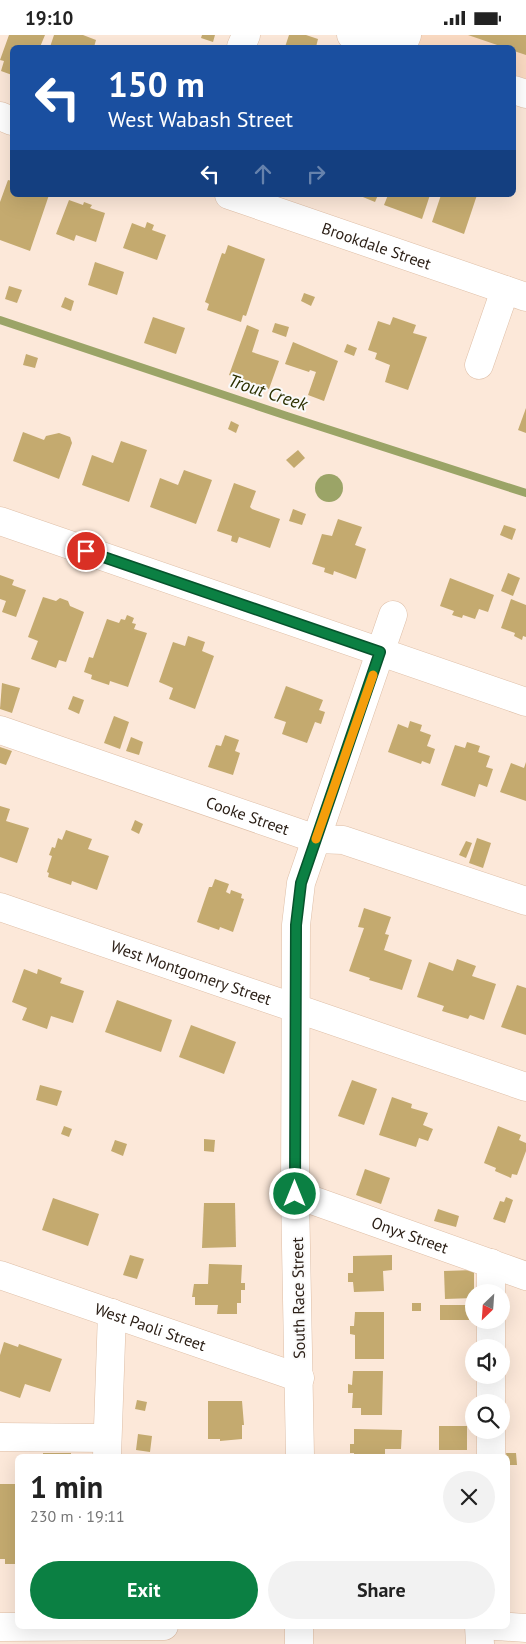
<!DOCTYPE html>
<meta charset="utf-8">
<style>
body{margin:0;font-family:"PT Sans",sans-serif;background:#f2f2f2;color:#222;height:100vh;display:flex;flex-direction:column;font-size:19px;white-space:nowrap}
*{box-sizing:border-box;margin:0}
p{font-size:16px;color:#767676}
.icon{flex:none;width:28px;height:28px;fill:none;stroke:currentColor;stroke-width:2;stroke-linecap:round;stroke-linejoin:round}
.map{position:relative;flex:1;overflow:hidden}
.sheet{position:absolute;left:15px;top:1419px;width:495px;height:175px;display:flex;flex-direction:column;background:#fff;border-radius:8px;box-shadow:0 5px 20px #0002}
.sheet>*{flex:none}
.guide{position:absolute;left:10px;top:10px;width:506px;height:152px;border-radius:8px;box-shadow:0 5px 20px #0002;background:#1a4fa0;color:#fff;overflow:hidden}
.needle{width:32px;rotate:205deg}
.buttons{position:absolute;left:465px;top:1249px;display:grid;gap:10px}
.buttons a{display:grid;place-items:center;width:45px;height:45px;border-radius:50%;background:#fff;box-shadow:0 5px 20px #0002;font-size:25px}
.pin{position:absolute;display:grid;place-items:center;width:42px;height:42px;color:#fff;margin:-21px;border:2px solid #fff;border-radius:50%;box-shadow:0 1px 5px #0007}
.me{position:absolute;width:55px;margin:-28px;rotate:0deg;stroke-linejoin:round;filter:drop-shadow(0 0 4px #0008)}
.turn{display:flex;align-items:center;gap:18px;height:105px;padding:0 15px;font-size:22px}
.turn .icon{width:65px;height:65px;stroke-width:2.5}
.turn b{display:block;font-size:35px;line-height:42px}
.lanes{display:flex;align-items:center;height:48px;padding:0 15px;background:#0003;justify-content:center;gap:25px;direction:ltr}
.lanes .off{opacity:.35}
.round{display:grid;place-items:center;flex:none;width:52px;height:52px;border-radius:26px;background:#f2f2f2}
.overview{display:flex;align-items:center;justify-content:space-between;height:85px;padding:0 15px}
h1{font-size:30px;font-weight:700;line-height:38px}
.button{display:flex;gap:10px;margin-top:auto;padding:10px 15px}
.button a{flex:1;height:58px;border-radius:30px;background:#0b8043;color:#fff;font-size:20px;font-weight:700;line-height:58px;text-align:center}
.button a+a{background:#f2f2f2;color:#222}
.status{display:flex;justify-content:space-between;align-items:center;height:35px;padding:0 25px;background:#fff;direction:ltr}
.status svg{height:14px;fill:currentColor}
.map>svg:first-child{display:block}
.built{fill:#fadac2}
.water{fill:#9ba467}
.lines{fill:none;stroke-linecap:round;stroke-linejoin:round}
.stream{stroke:#9ba467;stroke-width:8}
.building{fill:#c4aa6f}
.minor-casing{stroke:#debea6;stroke-width:29}
.minor{stroke:#fff;stroke-width:28}
.route-casing{stroke:#07532c;stroke-width:12}
.route{stroke:#0b8043;stroke-width:9}
.slow{stroke:#f59e0b;stroke-width:9}
.labels{text-anchor:middle;dominant-baseline:central;stroke-width:4;stroke-linejoin:round;paint-order:stroke}
.street-label{font-size:16px;fill:#2d2118;stroke:#fafafa}
.water-label{font-size:18px;font-style:italic;fill:#2c3000;stroke:#fafafa}
</style>
<div class="status"><b>19:10</b><svg viewBox="0 0 49 12"><path d="M0 12V9h3v3zM5 12V6h3v6zM10 12V3h3v9zM15 12V0h3v12zM26 1h20v11H26zM47 4h2v5h-2z"/></svg></div>
<div class="map">
<svg width="526" height="1609" viewBox="0 0 526 1609">
<rect width="100%" height="100%" fill="#fce8d9"/>
<path class="built" d="M418 0H526V53L514 49V12H414Z"/>
<circle class="water" cx="329" cy="453" r="14"/>
<g class="lines">
<path class="stream" d="M0 285 287 381 526 458"/>
</g>
<g class="building">
<path d="M9 0H45L40 12H12V40L1 36 4 26 0 25Z"/>
<path d="M54 0H83L96 5 94 12H50Z"/>
<path d="M202 0H215L213 7 201 3Z"/>
<path d="M289 0H306L318 4 316 12H285Z"/>
<path d="M468 0H526V20L514 16V12H503Z"/>
<path d="M8 145 12 146V160H49L30 216 0 205V167Z"/>
<path d="M358 160H378L375 167Z"/>
<path d="M388 160H430L422 184 384 170Z"/>
<path d="M441 160H477L464 199 432 187Z"/>
<path d="M69 165 83 170 84 167 92 170 90 173 105 178 96 207 76 200 74 206 56 199Z"/>
<path d="M147 187 154 190 152 195 166 200 157 225 123 213 132 188 145 193Z"/>
<path d="M228 210 265 224 246 281 243 280 241 287 207 275 209 269 205 267 222 218 225 219Z"/>
<path d="M95 227 124 237 117 260 88 250Z"/>
<path d="M9 251 22 255 17 268 5 264Z"/>
<path d="M304 258 315 262 311 271 301 266Z"/>
<path d="M65 262 74 266 71 276 61 272Z"/>
<path d="M153 282 185 293 176 319 144 308Z"/>
<path d="M393 282 416 290 413 298 427 302 408 355 385 347 390 330 375 324 377 318 368 315 378 286 390 290Z"/>
<path d="M275 288 289 292 286 302 272 297Z"/>
<path d="M247 290 259 295 252 317 279 326 269 354 229 340Z"/>
<path d="M293 307 338 326 324 366 308 360 316 337 310 335 309 337 285 329Z"/>
<path d="M347 309 357 313 354 321 344 317Z"/>
<path d="M26 319 38 323 35 333 23 330Z"/>
<path d="M526 373V398L518 395Z"/>
<path d="M231 386 239 390 236 398 228 394Z"/>
<path d="M23 397 44 405 46 401 59 398 70 402 72 408 59 444 13 426Z"/>
<path d="M121 406 147 415 129 467 82 450 92 420 113 428Z"/>
<path d="M298 415 305 423 294 433 286 425Z"/>
<path d="M184 435 212 445 196 489 150 472 160 443 178 450Z"/>
<path d="M234 448 256 456 250 472 252 474 280 484 270 513 239 502 237 508 231 506 232 501 217 496Z"/>
<path d="M293 474 306 479 302 490 289 486Z"/>
<path d="M338 484 362 492 355 510 366 514 356 544 334 536 333 540 324 537 325 533 312 529 322 499 332 501Z"/>
<path d="M504 490 516 494 512 505 500 500Z"/>
<path d="M508 538 520 543 513 561 501 556Z"/>
<path d="M0 540 14 545 12 550 26 555 16 582 2 577 6 566 0 564Z"/>
<path d="M450 543 494 560 488 577 479 574 475 584 463 580 462 583 452 580 454 576 440 571Z"/>
<path d="M43 562 56 566 60 563 68 566 70 571 84 577 66 627 59 625 56 633 31 624 38 606 28 602Z"/>
<path d="M511 564 526 570V602L523 601 522 605 514 601 515 598 501 593Z"/>
<path d="M127 580 134 583 132 588 136 589 134 594 147 598 128 652 110 646 109 650 91 644 92 640 84 637 89 622 93 623 107 584 119 588 121 584 125 585Z"/>
<path d="M188 601 205 607 202 616 214 621 195 674 169 664 173 653 159 647 173 607 185 611Z"/>
<path d="M2 648 20 653 12 678 0 674Z"/>
<path d="M286 651 323 665 319 675 325 677 321 689 315 687 307 708 282 699 286 687 274 683Z"/>
<path d="M73 661 84 665 79 679 68 674Z"/>
<path d="M114 681 129 687 120 714 104 708Z"/>
<path d="M410 686 422 690 420 696 431 700 427 711 435 714 430 729 422 726 421 729 388 717 398 689 408 693Z"/>
<path d="M225 700 239 705 235 716 240 718 233 740 208 732 216 710 221 711Z"/>
<path d="M131 702 143 707 139 720 126 716Z"/>
<path d="M467 707 480 711 478 717 490 721 486 732 493 734 487 752 479 749 475 762 441 750 455 710 465 713Z"/>
<path d="M0 712 12 716 6 730 0 728Z"/>
<path d="M526 727V766L500 757 511 728 524 733Z"/>
<path d="M0 771 10 774 6 786 29 793 17 828 0 822Z"/>
<path d="M135 785 143 789 139 799 131 795Z"/>
<path d="M66 795 92 804 88 814 109 821 97 855 72 846 71 850 48 842 49 838 47 837 52 821 49 820 52 812 55 813 58 803 62 805Z"/>
<path d="M477 803 491 808 483 833 469 828Z"/>
<path d="M466 806 472 808 466 823 459 820Z"/>
<path d="M215 844 229 849 226 857 230 859 231 855 242 859 241 863 244 864 233 897 220 892 219 895 197 887 209 852H212Z"/>
<path d="M364 873 391 882 385 899 389 900 384 915 412 925 402 955 369 945 370 943 349 936 364 893 358 892Z"/>
<path d="M457 924 476 931 472 941 496 949 484 985 470 980 468 984 442 976 444 971 417 962 429 927 453 936Z"/>
<path d="M24 934 37 939 38 934 62 943 60 948 84 956 73 988 51 981 47 994 22 985 27 973 12 967Z"/>
<path d="M517 950 526 953V1000L501 992Z"/>
<path d="M117 965 172 985 161 1017 105 997Z"/>
<path d="M191 990 236 1007 224 1039 179 1022Z"/>
<path d="M352 1045 377 1054 364 1090 338 1081Z"/>
<path d="M40 1050 62 1056 57 1071 36 1065Z"/>
<path d="M392 1062 412 1069 411 1073 428 1078 423 1090 433 1094 428 1106 419 1103 416 1112 379 1100Z"/>
<path d="M64 1091 72 1094 69 1102 61 1099Z"/>
<path d="M498 1091 521 1100 519 1105 526 1108V1116L517 1140 512 1139 511 1143 495 1136 496 1133 484 1128Z"/>
<path d="M204 1104 215 1105 214 1117 204 1116Z"/>
<path d="M115 1105 127 1109 123 1121 111 1116Z"/>
<path d="M365 1134 390 1143 381 1169 356 1160Z"/>
<path d="M506 1162 513 1165 505 1188 493 1184 500 1166 504 1167Z"/>
<path d="M53 1163 99 1179 88 1211 42 1195Z"/>
<path d="M204 1168H235L236 1212 202 1213Z"/>
<path d="M438 1174 459 1181 456 1192 434 1186Z"/>
<path d="M130 1220 144 1224 137 1244 123 1240Z"/>
<path d="M392 1220V1235L383 1236 384 1256 354 1257 353 1247H348V1238H353V1221Z"/>
<path d="M209 1229 242 1230 241 1248H245V1255H241V1268H237V1279H217L218 1270H195V1262H192L194 1249H208Z"/>
<path d="M474 1235V1263L445 1264 444 1236Z"/>
<rect x="412" y="1268" width="9" height="8"/>
<rect x="440" y="1270" width="29" height="15"/>
<path d="M355 1277H384V1324H355V1300L350 1299V1291H354Z"/>
<path d="M4 1307 18 1312 19 1309 62 1324 50 1357 25 1349 20 1363 0 1356V1320Z"/>
<path d="M353 1336H383L382 1380H361V1373H352L353 1358H348V1349L352 1350Z"/>
<path d="M137 1365 147 1367 145 1376 135 1374Z"/>
<path d="M208 1366H242L244 1390H242V1404L220 1406V1404H208Z"/>
<rect x="439" y="1391" width="28" height="24"/>
<path d="M354 1394 402 1395 401 1414H385V1421H354V1418H350V1409H354Z"/>
<path d="M138 1399 152 1401 150 1417 136 1415Z"/>
<rect x="43" y="1418" width="28" height="3"/>
<path d="M506 1418H516L517 1430H508Z"/>
<path d="M0 1449H18V1529H5V1524H0Z"/>
</g>
<g class="lines">
<g class="minor-casing">
<g id="minor">
<path d="M351 0 387 12"/>
<path d="M241 12 246 0"/>
<path d="M402 12 407 0"/>
<path d="M514 55 526 59"/>
<path d="M0 81 12 86"/>
<path id="s1" d="M229 160 526 262"/>
<path d="M479 330 505 255"/>
<path d="M0 486 526 667"/>
<path id="s2" d="M0 695 316 804 343 805 526 866"/>
<path id="s3" d="M0 872 526 1052"/>
<path id="s4" d="M295 1159 526 1241"/>
<path d="M491 1228V1258"/>
<path id="s5" d="M0 1240 300 1343"/>
<path d="M491 1285V1312"/>
<path d="M491 1340V1368"/>
<path d="M491 1395V1421"/>
<path d="M0 1402 107 1403"/>
<path d="M107 1421 112 1278"/>
<path d="M300 1421 295 1159 296 890 301 848 393 580"/>
<path d="M299 1591V1609"/>
<path d="M479 1591 480 1609"/>
<path d="M495 1591 526 1593"/>
<path d="M0 1592 164 1591"/>
</g>
</g>
<use href="#minor" class="minor"/>
</g>
<g class="lines">
<g class="route-casing">
<path id="route" d="M86 516 380 617 301 848 296 890 295 1159"/>
</g>
<use href="#route" class="route"/>
<path class="slow" d="M316 804 373 640"/>
</g>
<g class="labels">
<g class="street-label">
<text stroke="none"><textPath href="#s1" startOffset="156">Brookdale Street</textPath></text>
<text stroke="none"><textPath href="#s2" startOffset="262">Cooke Street</textPath></text>
<text stroke="none"><textPath href="#s3" startOffset="202">West Montgomery Street</textPath></text>
<text stroke="none"><textPath href="#s4" startOffset="122">Onyx Street</textPath></text>
<text transform="translate(298 1263) rotate(-91)">South Race Street</text>
<text stroke="none"><textPath href="#s5" startOffset="159">West Paoli Street</textPath></text>
</g>
<g class="water-label">
<text transform="translate(268 357) rotate(18)">Trout Creek</text>
</g>
</g>
</svg>
<div class="buttons">
<a><svg class="needle" viewBox="-14 -14 28 28"><path d="M0-13l5 13h-10z" fill="#e53935"/><path d="M0 13l5-13h-10z" fill="#767676"/></svg></a>
<a><svg class="icon" aria-label="sound" viewBox="0 0 24 24"><path d="M4 9h4l5-4v14l-5-4H4zM17 9q2 3 0 6"/></svg></a>
<a><svg class="icon" aria-label="search" viewBox="0 0 24 24"><circle cx="10" cy="10" r="6"/><path d="M15 15l6 6"/></svg></a>
</div>
<div class="pin" style="left:86px;top:516px;background:#d93025"><svg class="icon" aria-label="arrive" viewBox="0 0 24 24"><path d="M6 21V4h12l-3 4 3 4H6"/></svg></div>
<svg class="me" style="left:295px;top:1159px" viewBox="-20 -20 40 40"><circle r="17" fill="#0b8043" stroke="#fff" stroke-width="3"/><path d="M0-11L8 9 0 5-8 9z" fill="#fff"/></svg>
<div class="guide">
<div class="turn"><svg class="icon" aria-label="left" viewBox="0 0 24 24"><path d="M17 20v-9H6M10 6l-5 5 5 5"/></svg><div><b>150 m</b>West Wabash Street</div></div>
<div class="lanes"><svg class="icon" aria-label="left" viewBox="0 0 24 24"><path d="M17 20v-9H6M10 6l-5 5 5 5"/></svg><svg class="icon off" aria-label="ahead" viewBox="0 0 24 24"><path d="M12 20V5M6 11l6-6 6 6"/></svg><svg class="icon off" aria-label="right" viewBox="0 0 24 24"><path d="M7 20v-9h11M14 6l5 5-5 5"/></svg></div>
</div>
<section class="sheet">
<div class="overview"><div><h1>1 min</h1><p>230 m · 19:11</p></div><a class="round"><svg class="icon" aria-label="close" viewBox="0 0 24 24"><path d="M6 6l12 12M18 6L6 18"/></svg></a></div>
<div class="button"><a>Exit</a><a>Share</a></div>
</section>
</div>
